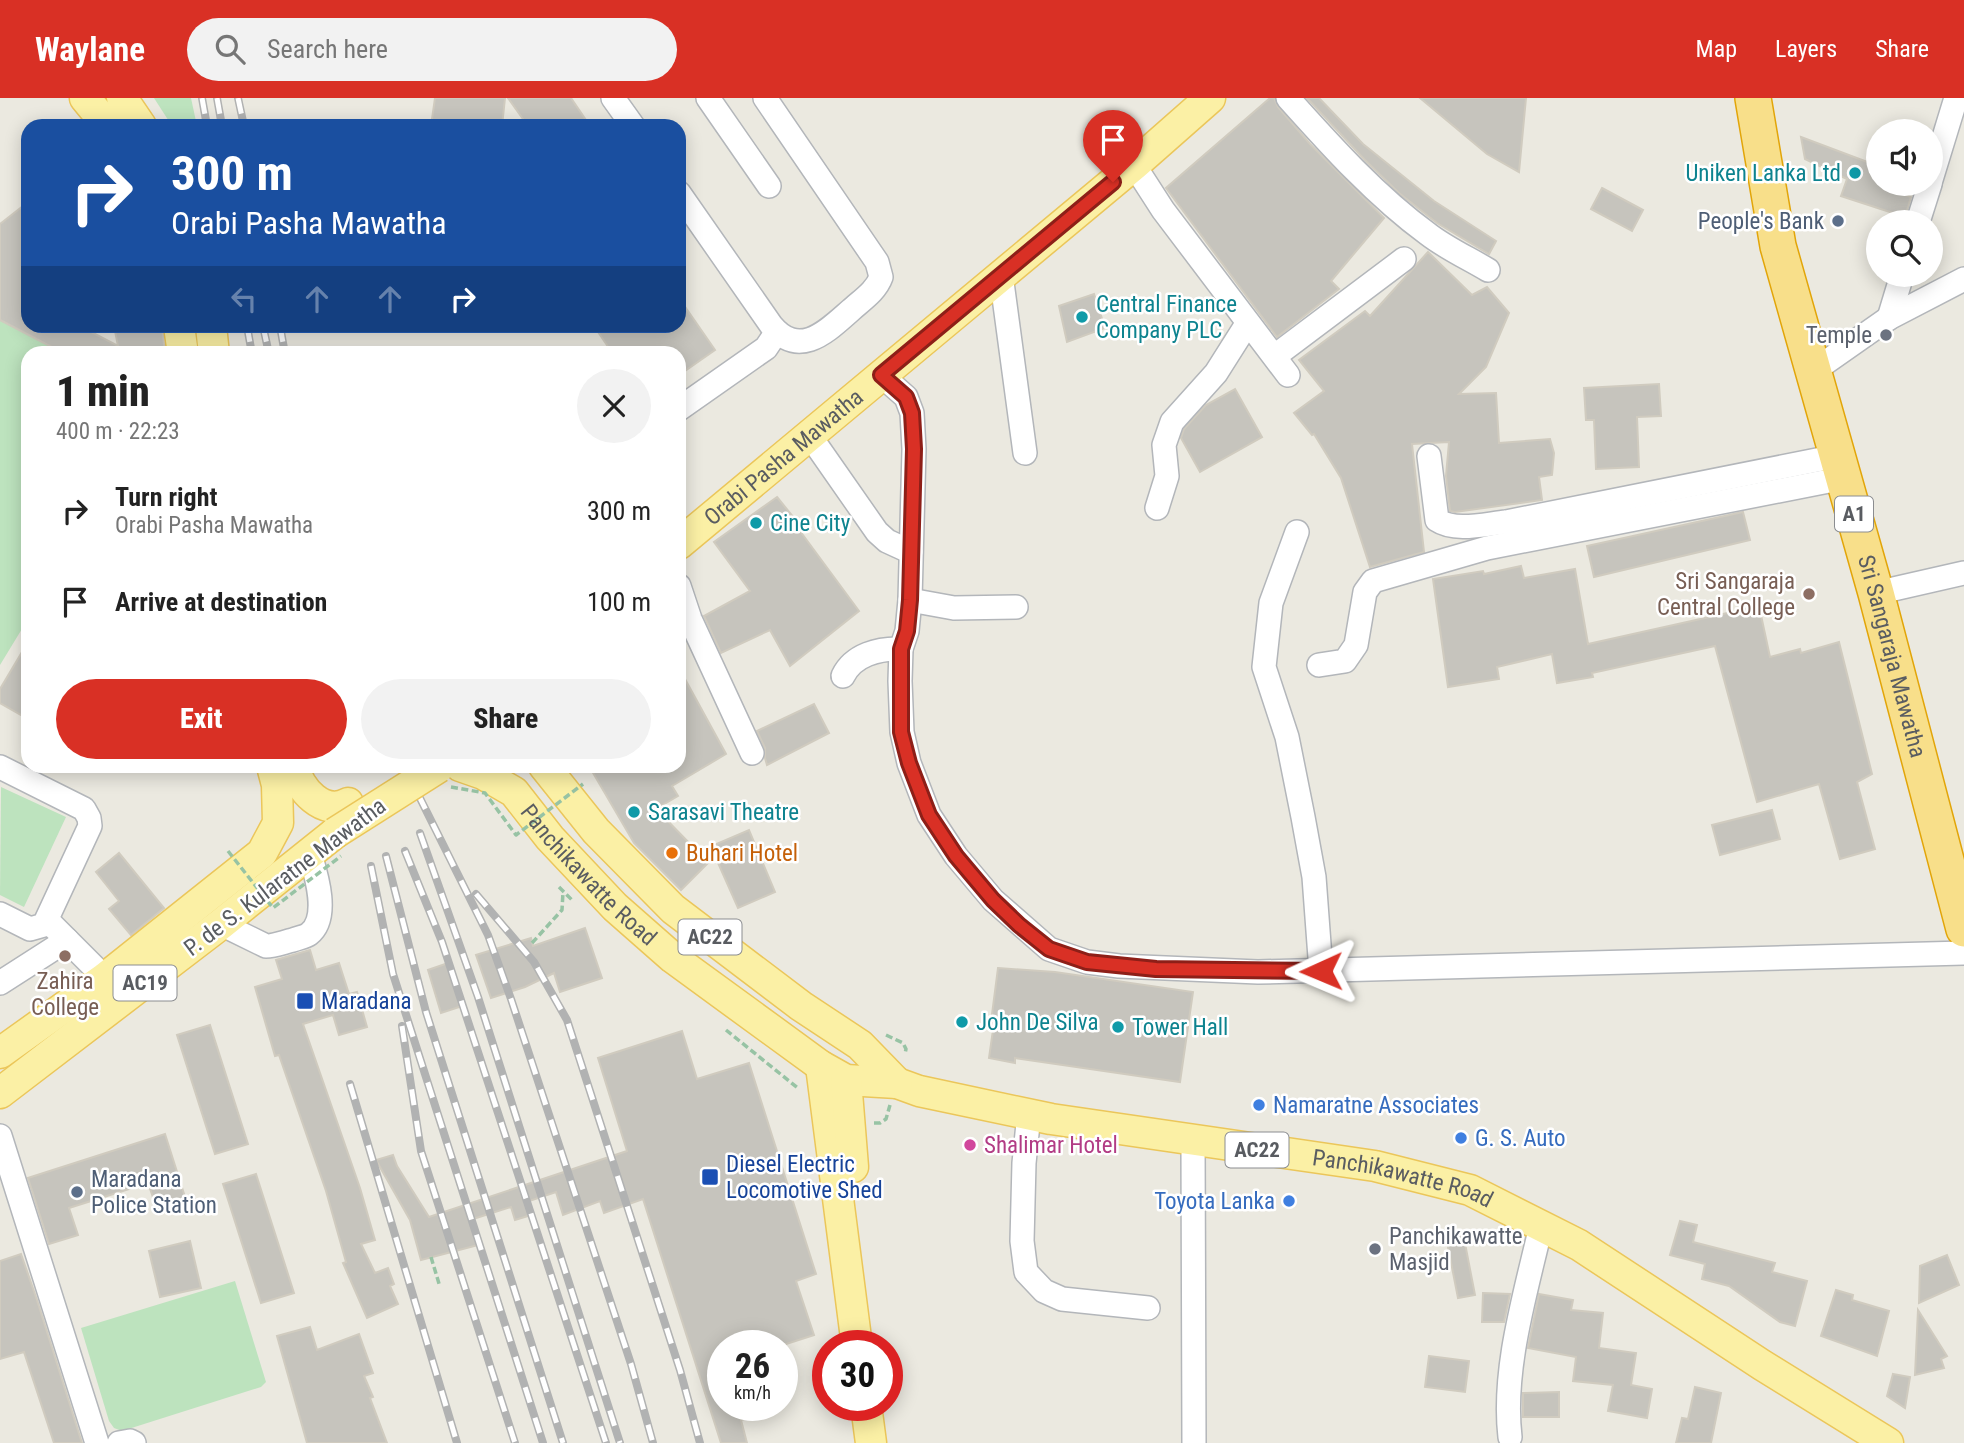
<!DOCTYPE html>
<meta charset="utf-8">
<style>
body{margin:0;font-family:"Roboto Condensed",sans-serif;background:#f2f2f2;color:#222;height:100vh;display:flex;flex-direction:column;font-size:26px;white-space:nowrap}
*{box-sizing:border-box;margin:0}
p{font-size:23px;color:#767676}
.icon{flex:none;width:38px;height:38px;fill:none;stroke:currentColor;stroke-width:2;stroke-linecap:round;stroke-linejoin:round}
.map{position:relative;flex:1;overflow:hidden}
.drawer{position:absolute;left:21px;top:248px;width:665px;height:427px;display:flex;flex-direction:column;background:#fff;border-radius:21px;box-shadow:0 4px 18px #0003}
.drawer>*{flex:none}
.hud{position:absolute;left:21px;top:21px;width:665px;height:214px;border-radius:21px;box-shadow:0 4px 18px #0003;background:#1a4fa0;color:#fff;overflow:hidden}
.buttons{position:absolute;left:1866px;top:21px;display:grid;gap:14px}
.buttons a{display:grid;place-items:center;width:77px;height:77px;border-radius:50%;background:#fff;box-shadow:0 4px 18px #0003;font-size:35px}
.speed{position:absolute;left:707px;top:1232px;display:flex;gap:14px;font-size:35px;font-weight:700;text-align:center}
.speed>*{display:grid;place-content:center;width:91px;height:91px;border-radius:50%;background:#fff;box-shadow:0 4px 18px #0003;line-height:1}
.speed small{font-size:18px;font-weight:400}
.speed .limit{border:10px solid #d22;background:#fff;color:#111}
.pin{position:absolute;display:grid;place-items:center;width:60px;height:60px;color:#fff;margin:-72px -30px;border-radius:50% 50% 50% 0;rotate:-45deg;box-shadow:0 0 7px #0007}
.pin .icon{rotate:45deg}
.me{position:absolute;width:77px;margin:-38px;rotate:269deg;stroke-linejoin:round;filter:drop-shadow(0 0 5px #0008)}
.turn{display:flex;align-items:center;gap:24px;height:147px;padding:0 35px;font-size:32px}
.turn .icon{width:91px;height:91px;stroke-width:2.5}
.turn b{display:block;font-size:49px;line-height:60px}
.lanes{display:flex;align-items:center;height:66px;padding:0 35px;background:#0003;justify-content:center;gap:35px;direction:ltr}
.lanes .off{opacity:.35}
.round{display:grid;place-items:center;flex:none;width:74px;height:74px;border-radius:37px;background:#f2f2f2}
.overview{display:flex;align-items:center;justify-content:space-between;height:119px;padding:0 35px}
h1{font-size:42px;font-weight:800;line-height:52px}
.primary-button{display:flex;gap:14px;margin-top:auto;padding:14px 35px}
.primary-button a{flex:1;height:80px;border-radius:42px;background:#d93025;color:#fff;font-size:28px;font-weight:800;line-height:80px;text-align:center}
.primary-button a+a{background:#f2f2f2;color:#222}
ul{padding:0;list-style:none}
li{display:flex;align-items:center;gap:21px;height:91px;padding:0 35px}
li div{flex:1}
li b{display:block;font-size:26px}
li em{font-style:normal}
header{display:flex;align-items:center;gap:42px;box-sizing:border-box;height:98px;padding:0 35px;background:#d93025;color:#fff}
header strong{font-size:33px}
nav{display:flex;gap:38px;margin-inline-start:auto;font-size:24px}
.search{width:490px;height:63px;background:#f2f2f2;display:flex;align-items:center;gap:18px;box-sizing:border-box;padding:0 24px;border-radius:38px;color:#767676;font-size:26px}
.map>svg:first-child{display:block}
.green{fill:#bde3be}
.building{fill:#c6c4bd;stroke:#d0cbbf;stroke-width:2}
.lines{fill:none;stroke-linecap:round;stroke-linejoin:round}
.minor-casing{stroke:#b3b6ba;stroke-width:26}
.major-casing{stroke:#ebc65a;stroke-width:33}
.highway-casing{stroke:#e2a509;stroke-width:38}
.path{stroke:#97c3a4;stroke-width:3.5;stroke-dasharray:7 3.5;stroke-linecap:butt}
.minor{stroke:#fff;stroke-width:23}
.major{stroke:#fbf0a5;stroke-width:30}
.highway{stroke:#f8df8a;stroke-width:35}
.rail-casing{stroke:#b1b2b2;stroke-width:8}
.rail{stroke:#fff;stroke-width:5;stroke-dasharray:16;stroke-linecap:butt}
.major-bridge-casing{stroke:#ebc65a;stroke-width:33;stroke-linecap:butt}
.path-bridge{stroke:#97c3a4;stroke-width:3.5;stroke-dasharray:7 3.5;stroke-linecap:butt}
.major-bridge{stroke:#fbf0a5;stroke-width:30}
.route-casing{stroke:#8d1f18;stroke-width:18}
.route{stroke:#d93025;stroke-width:12}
.culture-dot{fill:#0f9aa8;stroke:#fff;stroke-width:2.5}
.service-dot{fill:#5c6f8a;stroke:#fff;stroke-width:2.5}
.worship-dot{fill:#6b7280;stroke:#fff;stroke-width:2.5}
.education-dot{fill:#8d6e63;stroke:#fff;stroke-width:2.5}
.food-dot{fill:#e8710a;stroke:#fff;stroke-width:2.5}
.transit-dot{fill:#1a4fb4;stroke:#fff;stroke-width:2.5}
.shop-dot{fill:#3f7fe0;stroke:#fff;stroke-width:2.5}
.hotel-dot{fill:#d1479c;stroke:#fff;stroke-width:2.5}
.labels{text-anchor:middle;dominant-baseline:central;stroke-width:5;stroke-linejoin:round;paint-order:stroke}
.shield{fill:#fff;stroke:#8b8d90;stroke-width:2}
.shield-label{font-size:21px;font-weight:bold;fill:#595c61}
.culture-label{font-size:23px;fill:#0d838f;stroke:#fff;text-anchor:start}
.service-label{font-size:23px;fill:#4e5e75;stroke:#fff;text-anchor:end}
.worship-label{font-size:23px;fill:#5b616d;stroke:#fff;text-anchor:end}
.street-label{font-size:23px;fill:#595c61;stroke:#fff}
.education-label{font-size:23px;fill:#785e54;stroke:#fff;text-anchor:end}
.food-label{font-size:23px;fill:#c56008;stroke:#fff;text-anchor:start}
.transit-label{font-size:23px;fill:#164399;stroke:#fff;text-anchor:start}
.shop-label{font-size:23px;fill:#366cbe;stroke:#fff;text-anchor:start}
.hotel-label{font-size:23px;fill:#b23c85;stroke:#fff;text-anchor:start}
</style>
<header>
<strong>Waylane</strong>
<div class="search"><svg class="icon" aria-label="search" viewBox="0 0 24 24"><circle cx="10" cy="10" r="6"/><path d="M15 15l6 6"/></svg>Search here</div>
<nav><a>Map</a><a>Layers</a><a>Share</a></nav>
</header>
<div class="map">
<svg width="1964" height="1345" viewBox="0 0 1964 1345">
<rect width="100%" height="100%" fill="#ebe9e0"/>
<g class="green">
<path d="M154 0H191L197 28H172Z"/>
<path d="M0 222 65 255 28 256V521L0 567Z"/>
<path d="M1 689 66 719 24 809 0 797Z"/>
<path d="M235 1183 266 1284 261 1289 122 1333 114 1330 109 1323 81 1230Z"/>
</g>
<g class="building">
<path d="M435 0H505L502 28H431Z"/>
<path d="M508 0H571L590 28H528Z"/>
<path d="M1270 0H1274L1278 9 1310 46 1384 120 1331 183 1339 191 1277 239 1166 90Z"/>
<path d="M1307 0H1319L1363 46 1434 103 1496 143 1489 156 1437 125 1399 95 1365 62Z"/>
<path d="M1420 0H1526L1519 74 1487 56Z"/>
<path d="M1801 39 1878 68V86L1911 99 1905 119 1841 98 1847 81 1805 61Z"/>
<path d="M1602 90 1643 112 1632 133 1591 111Z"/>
<path d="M28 104V228H80L118 248 114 228H162L165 256H65L0 222V126Z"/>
<path d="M1428 154 1472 197 1487 189 1509 215 1486 269 1459 296 1496 295 1499 345 1550 341 1554 355 1552 377 1539 379 1542 402 1455 414 1450 413 1446 378 1449 344 1412 346 1424 454 1370 469 1341 380 1314 336 1312 337 1294 315 1324 293 1299 262 1365 213 1370 218Z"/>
<path d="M1094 196 1105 230 1067 244 1059 208Z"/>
<path d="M679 200 715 252 679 277V256H613L594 228H679Z"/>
<path d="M1659 286 1661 318 1637 319 1639 369 1596 371 1594 322H1586L1584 290Z"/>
<path d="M1235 291 1262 339 1200 374 1181 340 1184 331 1206 307Z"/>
<path d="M777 399 803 431 800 433 859 513 790 568 770 532 721 555 704 518 750 493 714 444Z"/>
<path d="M1743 414 1750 442 1594 479 1587 448Z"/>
<path d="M1521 468 1524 480 1575 471 1588 546 1759 508 1770 559 1800 551 1801 555 1839 544 1872 676 1857 684 1875 751 1840 761 1819 686 1757 704 1715 548 1592 575 1593 579 1557 585 1552 556 1497 569 1499 581 1448 589 1433 481 1483 473 1484 476Z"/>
<path d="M28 544V621L0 605V591Z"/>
<path d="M679 570 726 656 672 688 678 698 656 711 698 754 749 732 775 794 738 810 715 758 681 792 634 745 589 668H679Z"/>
<path d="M814 606 829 635 767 667 765 660V650L757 633Z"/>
<path d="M1772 712 1780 741 1720 757 1712 727Z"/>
<path d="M119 755 164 810 131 837 109 811 119 803 96 774Z"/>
<path d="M585 830 602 880 560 894 554 875 525 889 491 900 476 857 531 840 533 848Z"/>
<path d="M310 852 316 872 339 865 349 896 357 894 367 929 339 937 333 917 303 926 360 1090 375 1142 361 1146 375 1175 388 1170 394 1186 390 1188 398 1206 367 1220 343 1165 346 1164 326 1093 279 957 275 958 255 889 282 881 276 862Z"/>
<path d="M448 865 462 908 441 915 428 872Z"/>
<path d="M998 870 1055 874 1193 894 1180 984 1015 960V965L989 960 994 925 991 924Z"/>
<path d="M210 927 248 1046 215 1056 177 937Z"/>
<path d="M682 933 697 981 749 965 816 1176 796 1183 814 1237 780 1248H723V1307H776L777 1311 741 1322 747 1345H721L643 1101 604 1115 600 1103 563 1117 556 1094 526 1104 531 1117 515 1122 511 1109 470 1122 478 1147 421 1162 410 1122 376 1062 393 1057 397 1068 429 1119 627 1053 598 960Z"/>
<path d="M165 1036 186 1102 157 1111 148 1085 69 1110 78 1137 49 1146 28 1080Z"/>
<path d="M256 1076 294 1195 261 1205 223 1086Z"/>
<path d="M1680 1123 1697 1127 1693 1144 1775 1165 1772 1174 1807 1183 1795 1228 1780 1224 1729 1188 1702 1181 1705 1166 1670 1157Z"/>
<path d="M1463 1135 1475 1197 1458 1200 1446 1139Z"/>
<path d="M190 1143 201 1190 160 1199 149 1153Z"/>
<path d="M21 1156 37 1202 82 1345H54L24 1254 0 1261V1163Z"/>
<path d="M1947 1157 1959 1187 1919 1205 1920 1168Z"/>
<path d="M1836 1192 1853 1197 1852 1202 1889 1213 1877 1258 1821 1238Z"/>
<path d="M1483 1195 1510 1196 1504 1224H1482Z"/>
<path d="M1539 1196 1573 1202 1571 1212 1603 1215 1599 1250 1636 1255 1631 1287 1652 1291 1647 1320 1608 1313 1613 1287 1573 1283 1576 1259 1528 1250Z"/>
<path d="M1918 1212 1947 1258 1941 1261 1944 1270 1915 1277Z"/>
<path d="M310 1229 317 1252 359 1236 373 1275 364 1278 373 1299 370 1300 387 1345H307L277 1238Z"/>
<path d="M1429 1258 1469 1263 1465 1294 1425 1289Z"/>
<path d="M1893 1276 1910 1279 1905 1310 1887 1298Z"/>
<path d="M1695 1289 1721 1295 1711 1345H1676L1682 1320 1688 1321Z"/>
<path d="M1559 1294V1319H1523V1295Z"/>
</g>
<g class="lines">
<g class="minor-casing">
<g id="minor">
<path d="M613 0 633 28"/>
<path d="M708 0 769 88"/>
<path d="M1288 0C1331 48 1376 98 1428 136 1446 150 1468 160 1488 172"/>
<path d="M1134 67 1163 112 1288 277"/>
<path d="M1930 85 1956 0"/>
<path d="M679 95 771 227C800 262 828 232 851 212 862 202 876 193 881 179L877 164 765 0"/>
<path d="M1918 124 1930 86"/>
<path d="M1001 177 1025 355"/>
<path d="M1889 220 1902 177"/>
<path d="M1275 258 1404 161"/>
<path d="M1812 274 1889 220 1964 181"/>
<path d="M881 277 906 299 912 315 914 351 910 502 907 533 901 551 900 583 902 634 909 665 929 717 956 758 993 802 1049 851 1087 864 1119 868 1258 874 1964 855"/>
<path d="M679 311 766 250 774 238 775 232"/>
<path d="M810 338 877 434 887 443 911 454"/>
<path d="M1429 358 1437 422C1455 434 1485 426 1506 424L1837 358"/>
<path d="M1157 410 1167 378 1164 347 1172 324 1216 275 1247 226"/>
<path d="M1297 434 1271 505 1264 569 1287 639 1303 719 1314 779 1321 873"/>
<path d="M679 488 690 521 752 655"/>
<path d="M1876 495 1964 475"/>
<path d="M910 502 954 510 1016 509"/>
<path d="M1319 567 1345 563 1356 547 1365 494 1373 483 1487 450 1844 380"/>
<path d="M843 578C853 557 879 550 901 551"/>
<path d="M0 669 84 711 89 720 90 728 44 827 30 831 0 816"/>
<path d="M48 823 105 880"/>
<path d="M221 826 266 848C275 848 284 844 293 842 298 840 305 839 309 836 330 820 316 776 310 756"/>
<path d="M0 885 67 842"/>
<path d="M1029 1016 1024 1065 1022 1143 1026 1174 1044 1193 1062 1201 1148 1210"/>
<path d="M0 1038 97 1345"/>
<path d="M1193 1043 1194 1345"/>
<path d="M1510 1339C1502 1271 1526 1194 1541 1128"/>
<path d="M119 1345 130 1343 134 1345"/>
</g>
</g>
<g class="major-casing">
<g id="major">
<path d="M85 0 108 28"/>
<path d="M122 0 141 28"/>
<path d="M179 228 183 256"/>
<path d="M211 228 214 256"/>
<path id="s1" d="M679 446 1134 67 1210 0"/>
<path d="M294 668C298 691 324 719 348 705"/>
<path id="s2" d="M460 668 483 676 514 694 550 740 615 809 673 860 821 968 846 982 897 985 919 993 1051 1021 1375 1068 1470 1092 1579 1147 1762 1267 1888 1345"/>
<path d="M544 668 596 733 673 811 801 908 860 947 897 985"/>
<path d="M0 955 105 880 262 755 278 725 277 687 272 668"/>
<path d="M821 968 857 1248"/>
<path d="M846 982 853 1069"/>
<path d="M0 995 221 826 335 735"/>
<path d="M866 1307 871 1345"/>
</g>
</g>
<g class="highway-casing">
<g id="highway">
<path id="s3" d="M1753 0 1778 148 1876 495 1964 831"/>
</g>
</g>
<g class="path">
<path d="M559 789 573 803"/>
<path d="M532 845 562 812 563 794"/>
<path d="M726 932 799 991"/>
<path d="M886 937 903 945 906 951 905 956"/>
<path d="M874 1025H880L886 1021 890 1007"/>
<path d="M431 1159 440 1189"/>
</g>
<use href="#minor" class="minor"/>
<use href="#major" class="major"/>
<use href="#highway" class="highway"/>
<g class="rail-casing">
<g id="rail">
<path d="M202 0 207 28"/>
<path d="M217 0 222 28"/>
<path d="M238 0 244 28"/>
<path d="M247 228 252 256"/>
<path d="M263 228 269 256"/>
<path d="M280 228 285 256"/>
<path d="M404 668 488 837 511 901 631 1266 653 1345"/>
<path d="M420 735 478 899 620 1345"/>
<path d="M405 753 442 844 606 1345"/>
<path d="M386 758 426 914 563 1345"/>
<path d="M371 768 393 876 543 1345"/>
<path d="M476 796 534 864 567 922 680 1272 700 1345"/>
<path d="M402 928 421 1053 515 1345"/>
<path d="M350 986 457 1345"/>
</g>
</g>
<use href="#rail" class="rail"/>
<g class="major-bridge-casing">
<path id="major-bridge" d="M335 735 439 669"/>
</g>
<g class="path-bridge">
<path d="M451 689 485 695 516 737 583 686"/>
<path d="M228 753 273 810 341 758"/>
</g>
<use href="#major-bridge" class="major-bridge"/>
</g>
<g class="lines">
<g class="route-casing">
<path id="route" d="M1113 84 881 277 906 299 912 315 914 351 910 502 907 533 901 551V634L909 665 929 717 956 758 993 802 1019 827 1049 851 1087 864 1156 871 1321 873"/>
</g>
<use href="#route" class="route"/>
</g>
<g class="culture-dot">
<circle cx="1855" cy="75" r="7"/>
<circle cx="1082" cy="219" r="7"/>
<circle cx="756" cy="425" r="7"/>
<circle cx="634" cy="714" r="7"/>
<circle cx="962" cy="924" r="7"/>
<circle cx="1118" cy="929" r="7"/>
</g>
<g class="service-dot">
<circle cx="1838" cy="123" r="7"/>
<circle cx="77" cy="1094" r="7"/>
</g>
<g class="worship-dot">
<circle cx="1886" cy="237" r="7"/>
<circle cx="1375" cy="1151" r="7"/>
</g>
<g class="education-dot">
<circle cx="1809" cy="496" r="7"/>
<circle cx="65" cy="858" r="7"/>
</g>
<circle class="food-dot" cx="672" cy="755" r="7"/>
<g class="transit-dot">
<rect x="296" y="894" width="18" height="18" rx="3.5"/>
<rect x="701" y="1070" width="18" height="18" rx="3.5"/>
</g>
<g class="shop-dot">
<circle cx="1259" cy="1007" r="7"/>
<circle cx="1461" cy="1040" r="7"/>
<circle cx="1289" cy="1103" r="7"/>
</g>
<circle class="hotel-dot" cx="970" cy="1047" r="7"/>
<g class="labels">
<g class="shield">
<rect x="1835" y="398.5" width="38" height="35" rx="5"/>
<rect x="678.5" y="821.5" width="63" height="35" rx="5"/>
<rect x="113.5" y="867.5" width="63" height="35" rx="5"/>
<rect x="1225.5" y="1034.5" width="63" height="35" rx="5"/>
</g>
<g class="shield-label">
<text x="1854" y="416">A1</text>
<text x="710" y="839">AC22</text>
<text x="145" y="885">AC19</text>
<text x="1257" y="1052">AC22</text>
</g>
<g class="culture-label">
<text x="1841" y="75" text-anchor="end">Uniken Lanka Ltd</text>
<text x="1096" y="206">Central Finance<tspan x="1096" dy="26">Company PLC</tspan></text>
<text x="770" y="425">Cine City</text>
<text x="648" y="714">Sarasavi Theatre</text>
<text x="976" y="924">John De Silva</text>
<text x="1132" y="929">Tower Hall</text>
</g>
<g class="service-label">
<text x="1824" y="123">People's Bank</text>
<text x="91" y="1081" text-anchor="start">Maradana<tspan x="91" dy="26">Police Station</tspan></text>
</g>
<g class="worship-label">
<text x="1872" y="237">Temple</text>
<text x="1389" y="1138" text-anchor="start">Panchikawatte<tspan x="1389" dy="26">Masjid</tspan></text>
</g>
<g class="street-label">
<text stroke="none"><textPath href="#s1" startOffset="136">Orabi Pasha Mawatha</textPath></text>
<text stroke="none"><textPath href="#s3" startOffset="576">Sri Sangaraja Mawatha</textPath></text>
<text stroke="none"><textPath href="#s2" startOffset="172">Panchikawatte Road</textPath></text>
<text transform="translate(285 779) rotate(-37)">P. de S. Kularatne Mawatha</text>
<text stroke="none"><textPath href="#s2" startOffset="1069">Panchikawatte Road</textPath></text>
</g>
<g class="education-label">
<text x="1795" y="483">Sri Sangaraja<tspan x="1795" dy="26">Central College</tspan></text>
<text x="65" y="883" text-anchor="middle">Zahira<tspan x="65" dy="26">College</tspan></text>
</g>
<g class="food-label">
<text x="686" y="755">Buhari Hotel</text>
</g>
<g class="transit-label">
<text x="321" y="903">Maradana</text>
<text x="726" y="1066">Diesel Electric<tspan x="726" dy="26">Locomotive Shed</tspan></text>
</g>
<g class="shop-label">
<text x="1273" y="1007">Namaratne Associates</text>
<text x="1475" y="1040">G. S. Auto</text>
<text x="1275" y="1103" text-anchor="end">Toyota Lanka</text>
</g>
<g class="hotel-label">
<text x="984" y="1047">Shalimar Hotel</text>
</g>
</g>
</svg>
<div class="buttons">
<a><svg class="icon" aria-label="sound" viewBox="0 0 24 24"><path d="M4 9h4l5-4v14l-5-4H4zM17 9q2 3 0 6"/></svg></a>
<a><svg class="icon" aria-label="search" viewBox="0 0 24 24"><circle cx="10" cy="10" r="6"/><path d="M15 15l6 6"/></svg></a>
</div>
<div class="speed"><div>26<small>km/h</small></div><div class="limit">30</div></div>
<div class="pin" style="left:1113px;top:84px;background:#d93025"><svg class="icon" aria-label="arrive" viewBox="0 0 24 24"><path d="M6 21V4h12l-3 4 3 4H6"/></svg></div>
<svg class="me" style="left:1321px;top:873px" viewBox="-20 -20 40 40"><path d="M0-17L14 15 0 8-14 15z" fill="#d93025" stroke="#fff" stroke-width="4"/></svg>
<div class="hud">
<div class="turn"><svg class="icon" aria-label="right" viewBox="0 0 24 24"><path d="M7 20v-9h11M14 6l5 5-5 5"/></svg><div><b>300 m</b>Orabi Pasha Mawatha</div></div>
<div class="lanes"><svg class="icon off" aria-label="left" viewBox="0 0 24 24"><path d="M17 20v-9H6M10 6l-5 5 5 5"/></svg><svg class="icon off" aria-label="ahead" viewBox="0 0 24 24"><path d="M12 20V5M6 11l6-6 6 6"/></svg><svg class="icon off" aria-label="ahead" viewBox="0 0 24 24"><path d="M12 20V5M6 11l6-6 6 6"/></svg><svg class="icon" aria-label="right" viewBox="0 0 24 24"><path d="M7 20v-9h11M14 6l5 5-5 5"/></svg></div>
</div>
<section class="drawer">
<div class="overview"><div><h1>1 min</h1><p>400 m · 22:23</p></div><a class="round"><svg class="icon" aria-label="close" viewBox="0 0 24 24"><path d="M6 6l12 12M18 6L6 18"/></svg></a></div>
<ul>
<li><svg class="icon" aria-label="right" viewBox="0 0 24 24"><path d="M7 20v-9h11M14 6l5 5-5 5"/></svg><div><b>Turn right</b><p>Orabi Pasha Mawatha</p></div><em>300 m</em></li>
<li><svg class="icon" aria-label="arrive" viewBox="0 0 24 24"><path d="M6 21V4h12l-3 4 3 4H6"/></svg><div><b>Arrive at destination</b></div><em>100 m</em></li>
</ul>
<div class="primary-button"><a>Exit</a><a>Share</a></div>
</section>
</div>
